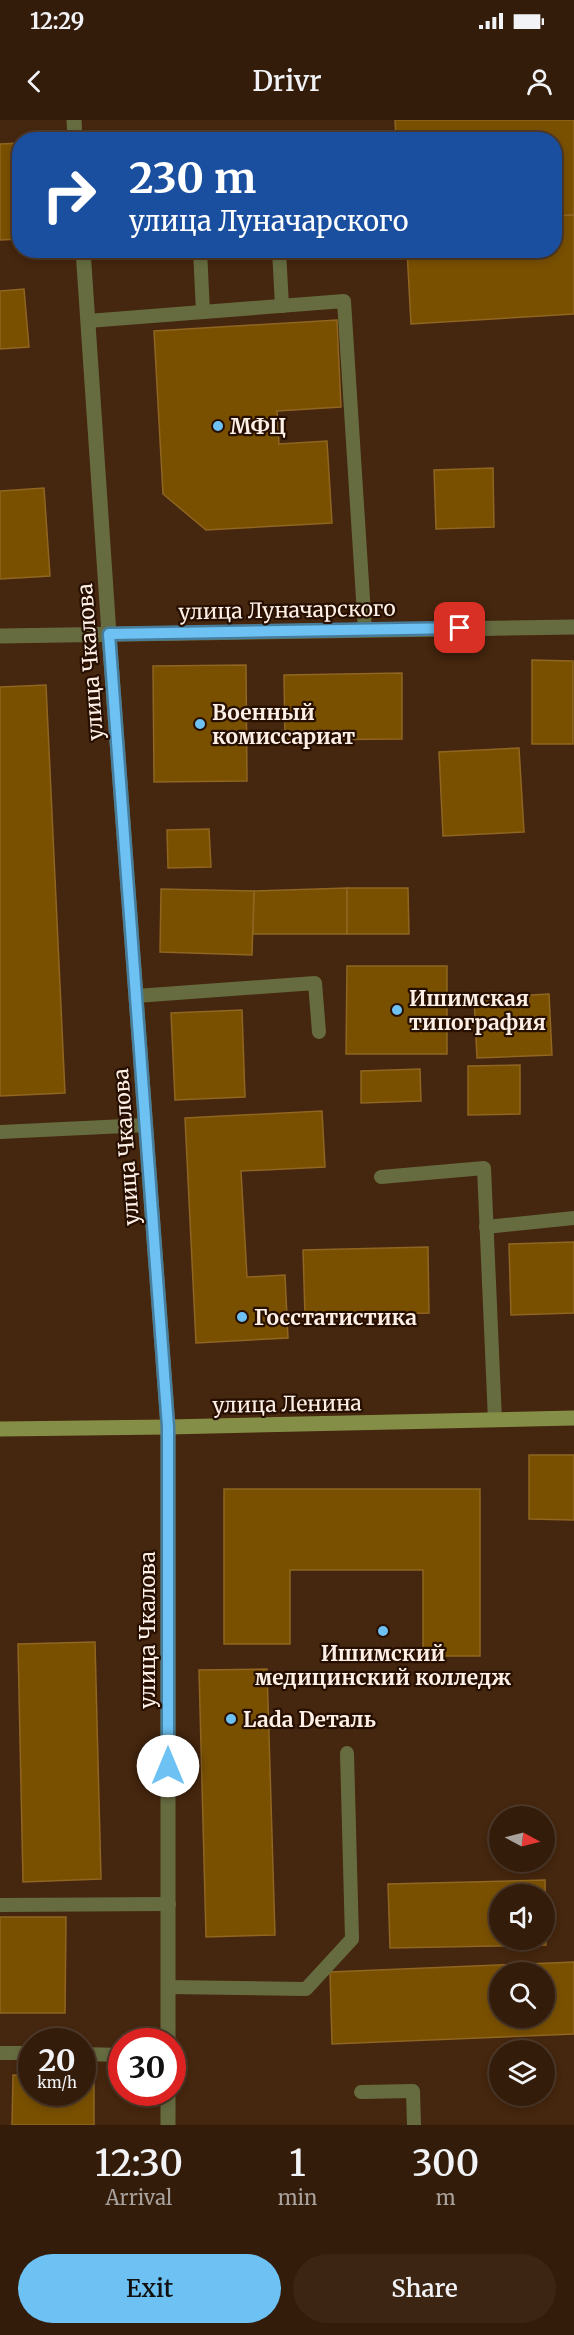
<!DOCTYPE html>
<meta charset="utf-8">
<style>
body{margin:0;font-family:Merriweather,serif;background:#3c2513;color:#f1f3f6;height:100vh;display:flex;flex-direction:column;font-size:22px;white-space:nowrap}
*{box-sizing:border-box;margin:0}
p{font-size:20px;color:#a9a19c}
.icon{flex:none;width:33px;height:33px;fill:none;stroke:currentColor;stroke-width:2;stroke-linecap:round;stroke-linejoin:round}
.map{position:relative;height:2005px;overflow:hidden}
.sheet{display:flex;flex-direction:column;background:#341c0a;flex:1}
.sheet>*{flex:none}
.banner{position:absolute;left:12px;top:12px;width:550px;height:126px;border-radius:24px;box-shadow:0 3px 9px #0003,0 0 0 2px #4e3a2b;background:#1a4fa0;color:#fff;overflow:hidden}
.needle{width:39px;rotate:97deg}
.tools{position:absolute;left:489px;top:1686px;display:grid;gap:12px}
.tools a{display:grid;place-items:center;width:66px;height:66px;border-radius:50%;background:#341c0a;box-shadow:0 3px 9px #0003,0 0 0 2px #4e3a2b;font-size:30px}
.speed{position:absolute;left:18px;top:1908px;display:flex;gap:12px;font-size:30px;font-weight:700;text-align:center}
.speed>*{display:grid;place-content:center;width:78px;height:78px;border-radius:50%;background:#341c0a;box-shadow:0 3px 9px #0003,0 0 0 2px #4e3a2b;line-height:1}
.speed small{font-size:15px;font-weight:400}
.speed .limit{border:9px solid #d22;background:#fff;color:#111}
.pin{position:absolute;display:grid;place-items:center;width:51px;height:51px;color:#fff;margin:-26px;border-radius:12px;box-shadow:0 3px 9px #0006}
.me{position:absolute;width:66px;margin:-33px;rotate:0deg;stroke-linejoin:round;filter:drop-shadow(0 0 4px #0008)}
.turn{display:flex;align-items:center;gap:21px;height:126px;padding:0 18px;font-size:27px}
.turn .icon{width:78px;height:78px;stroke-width:2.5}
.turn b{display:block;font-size:42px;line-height:51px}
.eta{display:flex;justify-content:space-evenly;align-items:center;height:102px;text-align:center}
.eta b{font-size:36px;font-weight:600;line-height:42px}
.button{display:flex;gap:12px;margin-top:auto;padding:12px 18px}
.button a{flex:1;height:69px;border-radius:36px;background:#6dc2f3;color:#111;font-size:24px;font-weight:600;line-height:69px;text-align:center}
.button a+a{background:#3c2513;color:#f1f3f6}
.status{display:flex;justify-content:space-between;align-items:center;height:42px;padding:0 30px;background:#341c0a;direction:ltr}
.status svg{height:16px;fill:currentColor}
header{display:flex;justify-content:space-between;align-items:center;height:78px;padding:0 18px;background:#341c0a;font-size:27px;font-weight:600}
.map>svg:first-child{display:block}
.building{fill:#795000;stroke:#8f6521;stroke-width:1.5;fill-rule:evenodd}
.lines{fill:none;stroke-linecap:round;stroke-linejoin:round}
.lane{stroke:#666c40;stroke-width:14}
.street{stroke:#666c40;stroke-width:15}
.secondary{stroke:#858e46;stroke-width:15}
.route-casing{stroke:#477e9e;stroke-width:15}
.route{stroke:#6dc2f3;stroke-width:10}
.poi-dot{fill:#6dc2f3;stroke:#270f00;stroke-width:2}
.labels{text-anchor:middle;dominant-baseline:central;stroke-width:4.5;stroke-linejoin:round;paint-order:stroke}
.poi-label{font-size:21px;font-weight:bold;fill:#fef0e7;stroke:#270f00;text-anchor:start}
.street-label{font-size:21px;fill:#fef0e7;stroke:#270f00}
</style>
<div class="status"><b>12:29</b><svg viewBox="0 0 49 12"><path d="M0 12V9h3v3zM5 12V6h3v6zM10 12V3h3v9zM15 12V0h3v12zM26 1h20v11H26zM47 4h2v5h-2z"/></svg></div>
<header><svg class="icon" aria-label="back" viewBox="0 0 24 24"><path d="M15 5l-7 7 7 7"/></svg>Drivr<svg class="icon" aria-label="person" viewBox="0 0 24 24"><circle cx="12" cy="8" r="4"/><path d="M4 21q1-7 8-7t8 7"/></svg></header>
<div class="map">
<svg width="574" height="2005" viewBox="0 0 574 2005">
<rect width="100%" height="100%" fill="#45260e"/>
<g class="building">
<path d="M395 0H574V95L555 96V20H396Z"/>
<path d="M20 23V119L0 120V24Z"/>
<path d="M574 95V194L411 204 407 130H555V96Z"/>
<path d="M24 169 29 227 0 229V171Z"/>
<path d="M337 200 341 287 277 291 279 324 327 321 332 403 206 410 163 374 154 211Z"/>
<path d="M493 348 494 407 436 409 434 350Z"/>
<path d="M44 368 50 456 0 459V371Z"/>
<path d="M532 540 573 541V624H532Z"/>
<path d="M246 545 247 661 154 662 153 546Z"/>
<path d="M402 553V619L285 620 284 555Z"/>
<path d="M46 565 65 973 0 976V567Z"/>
<path d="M519 628 524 712 443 716 439 632Z"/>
<path d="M209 709 211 747 168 748 167 710Z"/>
<path d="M347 768V814H253L254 771Z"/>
<path d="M347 768H408L409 814H347Z"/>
<path d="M161 769 254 771 252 835 160 832Z"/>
<path d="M347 846H447V934H346Z"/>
<path d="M549 874 552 935 477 938 474 878Z"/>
<path d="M242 890 245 977 175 980 171 893Z"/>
<path d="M520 945V994L468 995V946Z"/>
<path d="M420 949 421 981 361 983V951Z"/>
<path d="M322 991 325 1047 241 1051 247 1157 285 1155 288 1218 196 1223 185 998Z"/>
<path d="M574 1122V1193L511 1195 509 1124Z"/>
<path d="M428 1127 429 1193 305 1196 303 1130Z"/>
<path d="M529 1335H574V1400L529 1399Z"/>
<path d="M224 1369H480V1536H423V1450H290V1524H224Z"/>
<path d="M95 1522 101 1759 23 1762 18 1524Z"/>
<path d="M267 1549 275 1815 206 1817 199 1550Z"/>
<path d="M545 1760 546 1825 390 1828 388 1764ZM500 1774H544V1820H500Z"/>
<path d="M0 1797H66L65 1893H0Z"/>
<path d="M574 1842V1914L332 1924 330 1852ZM500 1852H544V1898H500Z"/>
<path d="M13 1955 32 1956V1972H82V1956H94V2005H12Z"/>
</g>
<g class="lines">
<g class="lane">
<path d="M200 130 203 192"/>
<path d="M279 130 282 186"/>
<path d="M88 201 344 181 365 510"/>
<path d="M136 876 315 863 319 912"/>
<path d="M0 1012 146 1005"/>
<path d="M381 1057 484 1048 495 1300"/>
<path d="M486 1107 574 1098"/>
<path d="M1 1785 169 1784"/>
<path d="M169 1867 306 1869 352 1819 347 1633"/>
<path d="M0 1933H32"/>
<path d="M82 1934 122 1935"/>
<path d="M361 1972 413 1971 414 2005"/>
</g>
<g class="street">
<path d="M74 0 75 20"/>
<path d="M83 130 109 514 168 1307V1922"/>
<path d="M0 516 574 507"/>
<path d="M168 2005V1972"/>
</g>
<path class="secondary" d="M0 1309 168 1307 574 1298"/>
</g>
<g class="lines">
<g class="route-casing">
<path id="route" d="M168 1646V1307L109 514 460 508"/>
</g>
<use href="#route" class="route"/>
</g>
<g class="poi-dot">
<circle cx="218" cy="306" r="6"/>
<circle cx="200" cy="604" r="6"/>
<circle cx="397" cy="890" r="6"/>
<circle cx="242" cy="1197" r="6"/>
<circle cx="383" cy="1511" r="6"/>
<circle cx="231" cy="1599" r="6"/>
</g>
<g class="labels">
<g class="poi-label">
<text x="230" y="306">МФЦ</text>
<text x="212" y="592">Военный<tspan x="212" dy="24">комиссариат</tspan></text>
<text x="409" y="878">Ишимская<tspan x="409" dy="24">типография</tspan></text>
<text x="254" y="1197">Госстатистика</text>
<text x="383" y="1533" text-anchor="middle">Ишимский<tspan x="383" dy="24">медицинский колледж</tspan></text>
<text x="243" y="1599">Lada Dеталь</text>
</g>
<g class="street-label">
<text transform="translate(287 490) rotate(-1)">улица Луначарского</text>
<text transform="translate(90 542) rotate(-94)">улица Чкалова</text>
<text transform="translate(126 1027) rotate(-94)">улица Чкалова</text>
<text transform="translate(287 1284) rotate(-1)">улица Ленина</text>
<text transform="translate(147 1510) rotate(-90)">улица Чкалова</text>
</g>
</g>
</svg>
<div class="tools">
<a><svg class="needle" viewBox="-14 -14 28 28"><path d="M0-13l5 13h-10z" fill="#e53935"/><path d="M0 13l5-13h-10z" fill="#a9a19c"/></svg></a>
<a><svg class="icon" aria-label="sound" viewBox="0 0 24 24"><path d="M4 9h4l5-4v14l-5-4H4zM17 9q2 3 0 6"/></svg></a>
<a><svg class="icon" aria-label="search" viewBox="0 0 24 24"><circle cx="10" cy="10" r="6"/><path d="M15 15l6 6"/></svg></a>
<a><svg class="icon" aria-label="layers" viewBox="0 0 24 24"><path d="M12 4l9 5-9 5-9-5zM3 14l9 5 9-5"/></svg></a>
</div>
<div class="speed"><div>20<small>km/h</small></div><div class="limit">30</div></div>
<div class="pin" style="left:460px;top:508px;background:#d93025"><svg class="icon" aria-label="arrive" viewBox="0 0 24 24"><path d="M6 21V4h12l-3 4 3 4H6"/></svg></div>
<svg class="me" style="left:168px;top:1646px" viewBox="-20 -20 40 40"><circle r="19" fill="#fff"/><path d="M0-13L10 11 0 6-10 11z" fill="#6dc2f3"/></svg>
<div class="banner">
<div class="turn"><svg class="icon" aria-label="right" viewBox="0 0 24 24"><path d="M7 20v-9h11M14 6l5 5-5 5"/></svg><div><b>230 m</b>улица Луначарского</div></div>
</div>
</div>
<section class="sheet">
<div class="eta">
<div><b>12:30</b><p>Arrival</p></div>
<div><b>1</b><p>min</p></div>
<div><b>300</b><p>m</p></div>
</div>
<div class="button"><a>Exit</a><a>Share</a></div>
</section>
